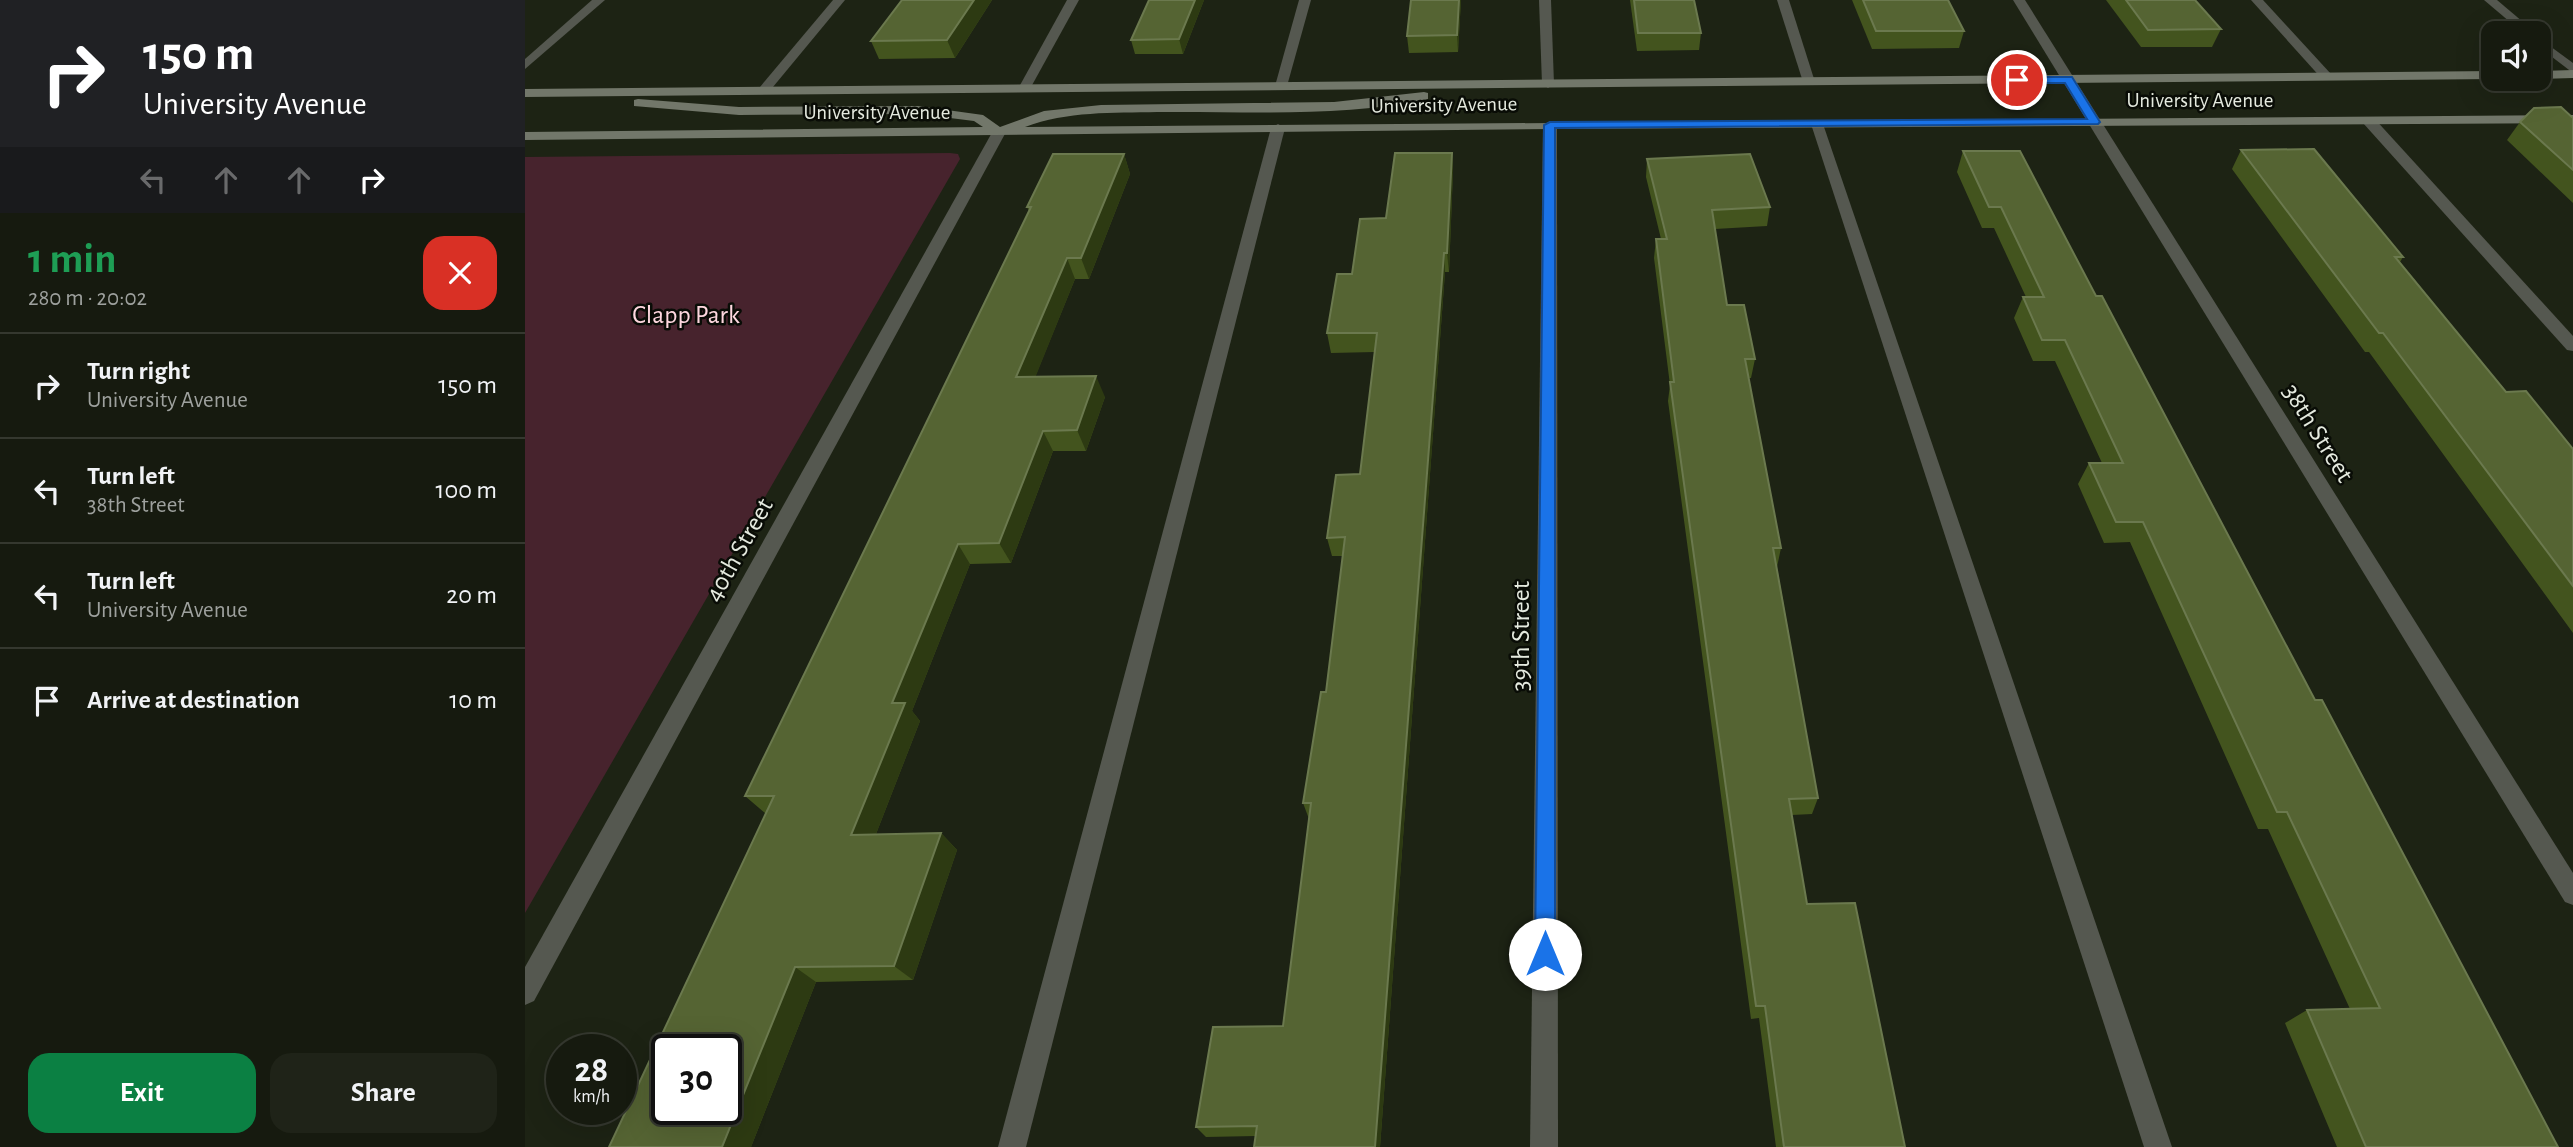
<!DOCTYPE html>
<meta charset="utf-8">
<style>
body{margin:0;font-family:"Alegreya Sans",sans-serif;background:#1f2318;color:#f1f3f6;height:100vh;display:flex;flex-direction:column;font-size:26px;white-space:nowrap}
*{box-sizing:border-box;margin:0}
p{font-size:23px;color:#9ea19e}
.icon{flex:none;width:38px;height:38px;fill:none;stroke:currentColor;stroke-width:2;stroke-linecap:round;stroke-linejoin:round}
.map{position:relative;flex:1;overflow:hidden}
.sheet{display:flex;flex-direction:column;background:#161a0f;width:525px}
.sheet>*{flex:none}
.guide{background:#202124;color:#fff;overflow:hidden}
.controls{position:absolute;left:1956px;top:21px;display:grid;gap:14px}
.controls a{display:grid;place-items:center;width:70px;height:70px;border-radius:14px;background:#161a0f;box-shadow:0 7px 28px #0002,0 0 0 2px #35382f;font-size:35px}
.speed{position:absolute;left:21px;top:1034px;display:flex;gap:14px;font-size:35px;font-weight:700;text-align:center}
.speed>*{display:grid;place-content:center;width:91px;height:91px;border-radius:50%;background:#161a0f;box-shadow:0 7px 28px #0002,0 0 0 2px #35382f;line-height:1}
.speed small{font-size:18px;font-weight:400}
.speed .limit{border:4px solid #111;border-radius:10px;background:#fff;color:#111}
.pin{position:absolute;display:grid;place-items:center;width:60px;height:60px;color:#fff;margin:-30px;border:4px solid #fff;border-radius:50%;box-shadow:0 2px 7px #0007}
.me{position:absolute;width:77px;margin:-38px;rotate:0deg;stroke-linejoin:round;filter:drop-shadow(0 0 5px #0008)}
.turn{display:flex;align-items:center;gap:24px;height:147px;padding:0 28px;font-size:32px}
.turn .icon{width:91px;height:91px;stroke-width:2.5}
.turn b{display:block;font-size:49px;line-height:60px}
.lanes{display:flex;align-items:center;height:66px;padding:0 28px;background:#0003;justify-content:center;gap:35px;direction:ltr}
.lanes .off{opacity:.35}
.round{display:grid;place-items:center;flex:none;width:74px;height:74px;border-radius:21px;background:#1f2318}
.summary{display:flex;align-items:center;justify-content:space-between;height:119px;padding:0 28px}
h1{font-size:42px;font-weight:600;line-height:52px;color:#1e9e55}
.action{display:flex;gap:14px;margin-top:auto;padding:14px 28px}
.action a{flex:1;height:80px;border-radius:21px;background:#0b8043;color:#fff;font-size:28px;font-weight:600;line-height:80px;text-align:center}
.action a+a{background:#1f2318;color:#f1f3f6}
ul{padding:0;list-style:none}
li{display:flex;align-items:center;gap:21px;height:105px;padding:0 28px;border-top:2px solid #35382f}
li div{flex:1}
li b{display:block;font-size:26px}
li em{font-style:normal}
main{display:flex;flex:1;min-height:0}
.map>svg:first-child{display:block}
.green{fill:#47232d}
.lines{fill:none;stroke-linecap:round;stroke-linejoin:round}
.service{fill:#555850;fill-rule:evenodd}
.minor{fill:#555850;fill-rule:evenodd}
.tertiary{fill:#555850;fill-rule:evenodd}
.secondary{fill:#72776a;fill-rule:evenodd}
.wall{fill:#43541e}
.shaded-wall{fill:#2d3a12}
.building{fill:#556433;stroke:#6b794e;stroke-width:2;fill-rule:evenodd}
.route{fill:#1a73e8;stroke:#114b97;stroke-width:2}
.labels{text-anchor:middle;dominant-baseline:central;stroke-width:5;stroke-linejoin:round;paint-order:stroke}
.far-street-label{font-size:21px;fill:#e5eadf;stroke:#090c06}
.park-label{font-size:26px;fill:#fed7df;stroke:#090c06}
.street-label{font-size:26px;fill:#e5eadf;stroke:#090c06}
</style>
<main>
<section class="sheet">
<div class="guide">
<div class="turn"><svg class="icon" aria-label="right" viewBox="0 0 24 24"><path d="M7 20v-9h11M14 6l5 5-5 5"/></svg><div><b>150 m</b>University Avenue</div></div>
<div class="lanes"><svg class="icon off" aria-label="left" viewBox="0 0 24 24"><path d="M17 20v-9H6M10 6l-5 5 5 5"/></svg><svg class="icon off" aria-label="ahead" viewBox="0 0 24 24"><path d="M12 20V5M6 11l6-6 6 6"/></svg><svg class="icon off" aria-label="ahead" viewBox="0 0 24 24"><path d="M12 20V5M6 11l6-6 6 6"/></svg><svg class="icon" aria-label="right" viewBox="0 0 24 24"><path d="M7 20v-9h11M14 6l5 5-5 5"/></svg></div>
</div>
<div class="summary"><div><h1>1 min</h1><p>280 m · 20:02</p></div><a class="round" style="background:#d93025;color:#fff"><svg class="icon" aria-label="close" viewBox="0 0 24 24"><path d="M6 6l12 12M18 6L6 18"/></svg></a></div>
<ul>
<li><svg class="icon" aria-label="right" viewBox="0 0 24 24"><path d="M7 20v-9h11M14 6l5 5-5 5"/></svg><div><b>Turn right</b><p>University Avenue</p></div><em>150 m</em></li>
<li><svg class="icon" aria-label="left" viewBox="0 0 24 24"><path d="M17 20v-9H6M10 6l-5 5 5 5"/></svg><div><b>Turn left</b><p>38th Street</p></div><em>100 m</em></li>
<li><svg class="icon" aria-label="left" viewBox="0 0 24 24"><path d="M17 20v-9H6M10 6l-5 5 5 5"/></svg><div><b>Turn left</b><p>University Avenue</p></div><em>20 m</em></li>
<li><svg class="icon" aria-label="arrive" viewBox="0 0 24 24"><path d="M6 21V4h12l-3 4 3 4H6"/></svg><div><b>Arrive at destination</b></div><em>10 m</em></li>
</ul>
<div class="action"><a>Exit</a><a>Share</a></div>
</section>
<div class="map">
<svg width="2048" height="1147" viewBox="0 0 2048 1147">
<rect width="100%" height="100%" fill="#1d2314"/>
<path class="green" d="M425 153 433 154 435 159 0 913V157Z"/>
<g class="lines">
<g class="service">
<path d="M308 0H320L243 93H235V87Z"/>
<path d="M774 0H786L762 86 756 90 750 86Z"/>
<path d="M1252 0H1264L1290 82 1288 85 1278 82Z"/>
<path d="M1726 0H1738L1806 74V80H1798Z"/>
<path d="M1838 117H1848L2048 336V351L2042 350 1838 123Z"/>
<path d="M1292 120 1298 124 1647 1147H1619L1286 124Z"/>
<path d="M753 124 760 128 501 1147H473L746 128Z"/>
</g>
<g class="minor">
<path d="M67 0H80L0 69V59Z"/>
<path d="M542 0H554L506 87 496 90 494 87Z"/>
<path d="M1014 0H1026L1029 84 1023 88 1017 84Z"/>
<path d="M1488 0H1500L2048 873V905L2040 902Z"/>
<path d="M1959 0H1972L2011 33H1998Z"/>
<path d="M2014 38 2048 63V73L2014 47Z"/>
<path d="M1025 121 1032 125 1033 1147H1005L1018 125Z"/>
</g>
<path class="tertiary" d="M469 129 481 132 9 1001 0 1005V967Z"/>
<g class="secondary">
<path d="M2048 70V78L2014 79V71Z"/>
<path d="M1969 71V79L0 97V89Z"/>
<path d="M899 92 903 93V99C818 118 719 111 632 112 588 113 542 111 500 127L2048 115V123L1025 129 0 140V132L458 127 449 121 393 114 214 115 109 106V100L113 99 214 107 393 106 458 115 475 127 519 111 576 105 809 102Z"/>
</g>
</g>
<g class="wall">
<path d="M377 0H467L430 58 354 59 346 41Z"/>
<path d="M624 0H679L658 54H610L606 40Z"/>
<path d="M886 0H936L933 52 884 53 882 36Z"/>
<path d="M1105 0H1169L1176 33 1174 50 1112 51Z"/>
<path d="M1327 0H1423L1439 31 1434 48 1347 49Z"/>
<path d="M1581 0H1670L1696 29 1687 47H1616Z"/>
<path d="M2048 118V203L1982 140 1995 122Z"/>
<path d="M1716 150 1878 257 1875 262 1981 392 2048 449V633L1844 352H1840L1707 169Z"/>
<path d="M1438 151 1571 296 2033 1147H1812L1760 1023 1782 1010 1825 1009 1743 829H1733L1605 542 1579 543 1553 484 1564 463H1577L1530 361H1508L1489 318 1498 297H1501L1469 228H1457L1432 172Z"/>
<path d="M927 153 928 171 924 272H920L855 1147H729L731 1136 681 1137 671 1127 758 1026 784 819 778 803 801 692 818 556H807L802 538 835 474 850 352 806 353 802 333 827 274 861 218Z"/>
<path d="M599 154 605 174 564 279H550L510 377 580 397 561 451H528L486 563 445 564 387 711 395 721 351 834 416 833 432 850 388 980 291 982 226 1147 240 813 220 796 504 211 502 207Z"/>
<path d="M1122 159 1245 207 1242 226 1190 229 1202 305 1230 359 1226 378H1223L1256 548 1252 567 1293 798 1287 814 1267 815 1282 904 1380 1147H1251L1234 1018 1226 1019 1143 401 1145 385 1129 258 1131 239H1136L1121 177Z"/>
</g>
<g class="shaded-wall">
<path d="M449 0H467L430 58 422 40Z"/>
<path d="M670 0H679L658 54 654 39Z"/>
<path d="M934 0H936L933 52 932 35Z"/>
<path d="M927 153 928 171 924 272 922 253Z"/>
<path d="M599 154 605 174 564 279 556 258Z"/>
<path d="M919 253 920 272 855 1147H850Z"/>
<path d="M542 258 550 279 502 398 491 377Z"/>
<path d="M571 376 580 397 561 451 552 430Z"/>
<path d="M518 431 528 451 486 563 474 543Z"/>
<path d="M433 544 445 564 387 711 395 721 344 852 326 835 367 703Z"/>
<path d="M416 833 432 850 388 980 369 966Z"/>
<path d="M270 967 291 982 226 1147H197Z"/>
</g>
<g class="building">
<path d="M377 0H449L422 40 346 41Z"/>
<path d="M624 0H670L654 39 606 40Z"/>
<path d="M886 0H934L932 35 882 36Z"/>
<path d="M1109 0H1169L1176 33H1113Z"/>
<path d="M1338 0H1423L1439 31H1351Z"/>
<path d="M1601 0H1670L1696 29 1623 30Z"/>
<path d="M2036 107 2048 118V170L1995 122 2009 108Z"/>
<path d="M1789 149 1878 257H1870L1981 392 2001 391 2048 449V586L1858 333H1854L1716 150Z"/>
<path d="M1438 151H1495L1571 296H1577L1790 700H1797L2033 1147H1841L1782 1010 1855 1008 1762 812H1752L1618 522H1591L1564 463H1598L1540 340H1517L1498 297H1519L1476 207H1464Z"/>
<path d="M870 153H927L922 253H919L850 1147H729L732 1126 671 1127 688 1027 758 1026 786 803H778L796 692H801L820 537 802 538 811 475 835 474 852 333H802L812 274H827L835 219 861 218Z"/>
<path d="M528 154H599L556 258H542L491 377 571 376 552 430 518 431 474 543 433 544 367 703H380L326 835 416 833 369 966 270 967 197 1147H84L249 796H220L506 207H502ZM142 1050H201V1110H142Z"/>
<path d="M1225 154 1245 207 1187 210 1202 305H1219L1230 359H1220L1256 548H1248L1293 798 1264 799 1282 904 1330 903 1380 1147H1259L1240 1006H1231L1145 382H1149L1131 239H1142L1122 159Z"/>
</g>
<path class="route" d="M1547 77 1575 122 1573 124 1030 128V954L1027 961 1020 964 1013 961 1010 954 1019 125 1025 122 1562 119 1540 83H1492L1487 80 1492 77Z"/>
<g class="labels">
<g class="far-street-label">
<text x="1675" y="100">University Avenue</text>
<text transform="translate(919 105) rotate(-1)">University Avenue</text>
<text x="352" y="112">University Avenue</text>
</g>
<g class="park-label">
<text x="161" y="315">Clapp Park</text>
</g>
<g class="street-label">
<text transform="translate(1793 433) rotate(58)">38th Street</text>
<text transform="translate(214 550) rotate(-61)">40th Street</text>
<text transform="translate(996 636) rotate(-90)">39th Street</text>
</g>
</g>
</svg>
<div class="controls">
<a><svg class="icon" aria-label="sound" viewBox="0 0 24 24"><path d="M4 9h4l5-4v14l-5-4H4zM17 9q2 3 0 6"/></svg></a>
</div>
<div class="speed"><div>28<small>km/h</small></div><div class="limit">30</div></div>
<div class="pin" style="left:1492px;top:80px;background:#d93025"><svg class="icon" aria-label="arrive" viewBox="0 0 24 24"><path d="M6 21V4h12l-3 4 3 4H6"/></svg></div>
<svg class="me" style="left:1020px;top:954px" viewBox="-20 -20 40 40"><circle r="19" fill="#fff"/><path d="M0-13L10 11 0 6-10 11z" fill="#1a73e8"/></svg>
</div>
</main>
